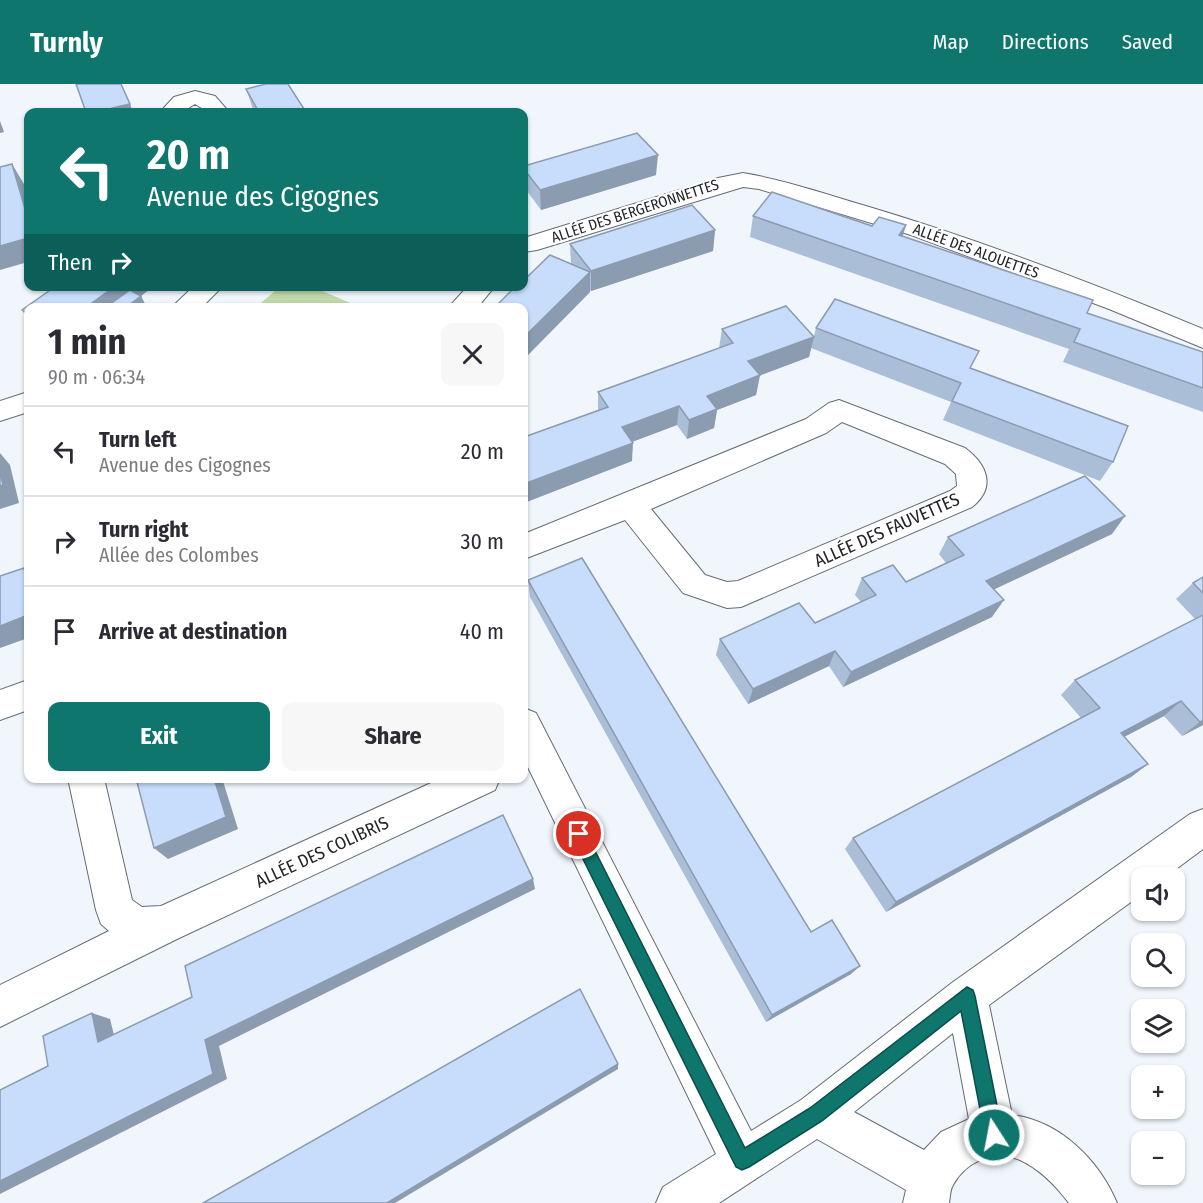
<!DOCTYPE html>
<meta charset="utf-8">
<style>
body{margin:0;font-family:"Fira Sans Condensed",sans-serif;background:#f7f7f7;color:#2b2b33;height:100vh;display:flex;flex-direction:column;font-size:22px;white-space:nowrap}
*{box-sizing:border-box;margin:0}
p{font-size:20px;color:#7c7c81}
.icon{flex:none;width:33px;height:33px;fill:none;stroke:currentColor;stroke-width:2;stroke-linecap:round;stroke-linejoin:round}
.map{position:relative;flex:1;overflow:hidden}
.drawer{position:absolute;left:24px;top:219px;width:504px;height:480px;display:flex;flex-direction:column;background:#fff;border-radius:12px;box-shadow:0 2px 4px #0004}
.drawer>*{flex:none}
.guide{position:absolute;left:24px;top:24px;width:504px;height:183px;border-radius:12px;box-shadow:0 2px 4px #0004;background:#0f766e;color:#fff;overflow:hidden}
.controls{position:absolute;left:1131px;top:783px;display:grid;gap:12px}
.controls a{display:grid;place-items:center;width:54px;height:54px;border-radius:12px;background:#fff;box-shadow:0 2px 4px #0004;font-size:30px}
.pin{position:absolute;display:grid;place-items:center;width:51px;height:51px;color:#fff;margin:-26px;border:3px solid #fff;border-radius:50%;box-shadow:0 2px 6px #0007}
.me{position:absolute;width:66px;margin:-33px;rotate:349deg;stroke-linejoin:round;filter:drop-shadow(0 0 4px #0008)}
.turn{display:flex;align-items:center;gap:21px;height:126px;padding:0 24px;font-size:27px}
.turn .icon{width:78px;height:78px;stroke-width:2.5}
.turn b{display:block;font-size:42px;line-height:51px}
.then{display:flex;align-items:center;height:57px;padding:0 24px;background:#0003;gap:12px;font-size:22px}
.round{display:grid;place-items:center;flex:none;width:63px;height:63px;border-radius:12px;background:#f7f7f7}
.headline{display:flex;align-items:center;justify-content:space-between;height:102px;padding:0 24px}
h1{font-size:36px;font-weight:700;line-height:45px}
.primary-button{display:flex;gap:12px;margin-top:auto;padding:12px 24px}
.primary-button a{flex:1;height:69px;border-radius:12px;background:#0f766e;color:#fff;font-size:24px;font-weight:700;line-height:69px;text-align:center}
.primary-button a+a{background:#f7f7f7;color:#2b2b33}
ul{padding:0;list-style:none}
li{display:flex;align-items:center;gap:18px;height:90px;padding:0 24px;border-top:2px solid #e1e1e2}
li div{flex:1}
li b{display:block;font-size:22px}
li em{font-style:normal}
header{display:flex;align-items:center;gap:36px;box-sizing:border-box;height:84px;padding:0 30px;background:#0f766e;color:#fff}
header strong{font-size:28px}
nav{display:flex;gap:33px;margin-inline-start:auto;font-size:21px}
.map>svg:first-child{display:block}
.green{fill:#c1d8aa}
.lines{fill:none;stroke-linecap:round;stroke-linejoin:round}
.minor-casing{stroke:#666c73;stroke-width:2}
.minor{fill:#fff;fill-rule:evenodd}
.wall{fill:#abbed8}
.shaded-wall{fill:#8b9bb0}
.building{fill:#c7ddfb;stroke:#8b9bb0;stroke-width:1.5}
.route{fill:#0f766e;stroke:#0a4d48;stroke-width:1.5}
.labels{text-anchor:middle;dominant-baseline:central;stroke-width:4.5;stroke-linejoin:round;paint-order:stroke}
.far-street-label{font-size:15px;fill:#222427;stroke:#fff}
.street-label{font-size:18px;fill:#222427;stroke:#fff}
</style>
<header>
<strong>Turnly</strong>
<nav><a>Map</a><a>Directions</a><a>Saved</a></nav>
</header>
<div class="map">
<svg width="1203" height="1119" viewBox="0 0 1203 1119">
<rect width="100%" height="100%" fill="#f1f6fd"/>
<path class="green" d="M281 202 313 203 360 223H256Z"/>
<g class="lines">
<g class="minor-casing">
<g id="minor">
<path d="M195 7 215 12 229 28H208L195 20 182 28H160L174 13Z"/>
<path d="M743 89C785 96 825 110 866 122 980 156 1093 199 1203 245V264L1109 225 911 151 759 105 743 103 537 166 524 168V154L718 94Z"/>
<path d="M194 202H223L201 224H171Z"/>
<path d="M468 202H495L477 224H448Z"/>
<path d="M28 308V328L0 337V317Z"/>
<path d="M839 316 965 364C988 381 996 404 972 423L741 523 727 524 683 509 625 436 524 475V450L806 335 829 319ZM842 338 945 380 956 390 957 402 950 407 738 497 727 498 705 491 651 425 826 349Z"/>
<path d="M28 596V626L0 636V606Z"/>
<path d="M524 624 536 629 751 1047 801 1016 953 898 1190 730 1203 725V765L1164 794H1142V810L989 921 1012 1031C1060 1037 1099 1076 1117 1119H1069C1056 1102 1040 1085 1020 1076 995 1065 966 1077 953 1101 950 1106 950 1113 949 1119H903L906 1106 817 1055 719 1119H656L663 1103 716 1070 524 675ZM953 949 969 1035 941 1048 924 1066 854 1028Z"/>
<path d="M68 694H104L132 816 142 823 161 822 442 694H500L495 706 177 855 0 943V901L109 847 101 840 96 826Z"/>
</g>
</g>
<use href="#minor" class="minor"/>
</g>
<g class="wall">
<path d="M246 5 306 28H254Z"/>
<path d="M524 82 656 91 541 126 524 103Z"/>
<path d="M753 132 872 142 903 152 1087 229 1203 268V328L1063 278 1069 265 750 153Z"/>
<path d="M715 146 713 167 591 207 590 206V208L524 275V224L571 180 570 160Z"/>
<path d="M56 202H154L141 212 146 222 145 224H28V237L22 226Z"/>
<path d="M816 244 971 284 1113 378 1100 397 943 336 951 318 811 264 809 273 760 291 756 311 717 326 714 344 687 355 677 341 632 358V377L524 419V353L598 326V308L719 264 722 245 814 252Z"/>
<path d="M1112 450 994 505 992 533 843 603 829 582 748 620 716 571 720 555 815 539 861 518 855 511 862 494 906 498 946 479 939 470 948 453Z"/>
<path d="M1203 493V641L1182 652 1164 632 1124 653 1148 680 1131 693 886 828 845 765 853 754 1081 634 1061 611 1075 596 1195 535 1176 515 1193 499Z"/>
<path d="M528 496 811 848 851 890 766 938 530 513Z"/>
</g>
<g class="shaded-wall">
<path d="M130 20 133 28H113L112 24Z"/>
<path d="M0 37 4 48 0 49Z"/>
<path d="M658 71 656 91 541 126 540 106Z"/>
<path d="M12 80 24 100 28 115V135Z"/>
<path d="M906 141 900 162 899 151Z"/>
<path d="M715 146 713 167 591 207V187Z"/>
<path d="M28 154V178L0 186V162Z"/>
<path d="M590 188V208L524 275V253Z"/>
<path d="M115 202H154L125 224 109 221 110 224H85Z"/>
<path d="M141 212 146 222 145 224H125Z"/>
<path d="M814 253 809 273 745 297 748 277Z"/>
<path d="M760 291 756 311 717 326 714 344 687 355 689 336 707 312Z"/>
<path d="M679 322 677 341 621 362 622 343Z"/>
<path d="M633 359 632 377 524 419V400Z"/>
<path d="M0 369 10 381 19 419 0 425Z"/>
<path d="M1125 432 1112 450 976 514 986 497Z"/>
<path d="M24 484 28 488V503Z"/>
<path d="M1004 516 992 533 843 603 851 588Z"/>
<path d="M28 531V554L0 564V542Z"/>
<path d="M835 567 829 582 748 620 753 605Z"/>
<path d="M1181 617 1164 632 1105 663 1121 649Z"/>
<path d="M1203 636V641L1182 652 1200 638Z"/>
<path d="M1148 680 1131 693 886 828 896 818Z"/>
<path d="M214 694H222L238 745 168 775 154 764Z"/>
<path d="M533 795 535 805 219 962 227 995 0 1110V1097L205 956Z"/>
<path d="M860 882 851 890 766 938 772 931Z"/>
<path d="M92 929 110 935 117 963 98 958Z"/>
<path d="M618 980V985L395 1119H387Z"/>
</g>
<g class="building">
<path d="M76 0H121L130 20 112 24 113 28H86Z"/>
<path d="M266 0H288L306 28H259L246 5Z"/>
<path d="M637 49 658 71 540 106 524 85V82Z"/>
<path d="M12 80 28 135V154L0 162V83Z"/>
<path d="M772 108 872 142 879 133 906 141 899 151 1093 216 1087 229 1203 268V304L1074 258 1080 245 753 132Z"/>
<path d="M692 121 715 146 591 187 570 160Z"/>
<path d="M550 171 590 188 524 253V224H494L516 202H524V196Z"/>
<path d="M56 202H115L85 224H28V230L22 226Z"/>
<path d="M130 206 141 212 125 224H114L109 221Z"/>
<path d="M835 215 979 267 970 284 1128 342 1113 378 952 317 961 299 816 244Z"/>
<path d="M786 222 814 253 748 277 760 291 707 312 717 325 689 336 679 322 622 343 633 359 524 400V353L608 323 598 308 733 259 722 245Z"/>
<path d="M0 387 3 401 0 402Z"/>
<path d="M1085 392 1125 432 986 497 1004 516 851 588 835 567 753 605 720 555 799 519 815 539 876 511 862 494 893 481 906 498 964 471 948 453Z"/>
<path d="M582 474 811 848 832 836 860 882 772 931 528 496Z"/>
<path d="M24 484 28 503V531L0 542V492Z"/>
<path d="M1203 493V509L1193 499Z"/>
<path d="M1203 531V636L1200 638 1181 617 1121 649 1148 680 896 818 853 754 1100 624 1075 596Z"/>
<path d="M136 694H214L226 733 154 764Z"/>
<path d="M503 731 533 795 205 956 213 990 0 1097V1006L48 982 43 952 92 929 98 958 192 913 185 882Z"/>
<path d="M580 905 618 980 387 1119H203Z"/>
</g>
<path class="route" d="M579 743 584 745 745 1064 810 1024 967 903 973 906 975 912 1003 1051 1000 1057 994 1060 988 1057 985 1051 961 927 822 1037 749 1083 742 1086 736 1083 573 755 571 750 573 745Z"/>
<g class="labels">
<g class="far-street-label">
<text transform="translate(635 127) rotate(-18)">ALLÉE DES BERGERONNETTES</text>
<text transform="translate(976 167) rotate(20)">ALLÉE DES ALOUETTES</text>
</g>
<g class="street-label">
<text transform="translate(887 446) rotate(-24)">ALLÉE DES FAUVETTES</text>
<text transform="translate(322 768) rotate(-25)">ALLÉE DES COLIBRIS</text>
</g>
</g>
</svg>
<div class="controls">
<a><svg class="icon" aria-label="sound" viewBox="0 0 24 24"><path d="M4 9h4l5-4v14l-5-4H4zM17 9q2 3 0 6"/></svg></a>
<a><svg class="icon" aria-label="search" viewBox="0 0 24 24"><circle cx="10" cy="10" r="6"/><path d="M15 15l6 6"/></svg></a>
<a><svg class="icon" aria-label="layers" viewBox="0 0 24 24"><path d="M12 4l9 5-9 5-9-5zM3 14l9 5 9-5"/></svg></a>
<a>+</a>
<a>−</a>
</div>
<div class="pin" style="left:579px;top:750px;background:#d93025"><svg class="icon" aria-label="arrive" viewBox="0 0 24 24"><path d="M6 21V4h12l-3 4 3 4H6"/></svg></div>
<svg class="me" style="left:994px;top:1051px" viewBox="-20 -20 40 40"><circle r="17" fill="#0f766e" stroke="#fff" stroke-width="3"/><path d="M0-11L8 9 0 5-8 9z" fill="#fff"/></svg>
<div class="guide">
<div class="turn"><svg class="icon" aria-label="left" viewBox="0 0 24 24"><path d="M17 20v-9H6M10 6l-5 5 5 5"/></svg><div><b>20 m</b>Avenue des Cigognes</div></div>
<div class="then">Then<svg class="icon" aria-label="right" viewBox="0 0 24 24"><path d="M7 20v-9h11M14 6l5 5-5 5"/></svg></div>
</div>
<section class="drawer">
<div class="headline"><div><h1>1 min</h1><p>90 m · 06:34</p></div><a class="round"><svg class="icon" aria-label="close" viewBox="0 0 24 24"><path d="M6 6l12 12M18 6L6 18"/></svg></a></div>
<ul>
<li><svg class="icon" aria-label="left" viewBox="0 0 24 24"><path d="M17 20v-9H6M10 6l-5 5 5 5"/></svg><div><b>Turn left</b><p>Avenue des Cigognes</p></div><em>20 m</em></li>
<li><svg class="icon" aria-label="right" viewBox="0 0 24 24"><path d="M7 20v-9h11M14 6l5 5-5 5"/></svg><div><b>Turn right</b><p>Allée des Colombes</p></div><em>30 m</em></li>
<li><svg class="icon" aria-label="arrive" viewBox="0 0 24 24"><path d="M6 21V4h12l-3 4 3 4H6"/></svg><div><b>Arrive at destination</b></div><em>40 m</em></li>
</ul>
<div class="primary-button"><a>Exit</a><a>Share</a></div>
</section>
</div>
